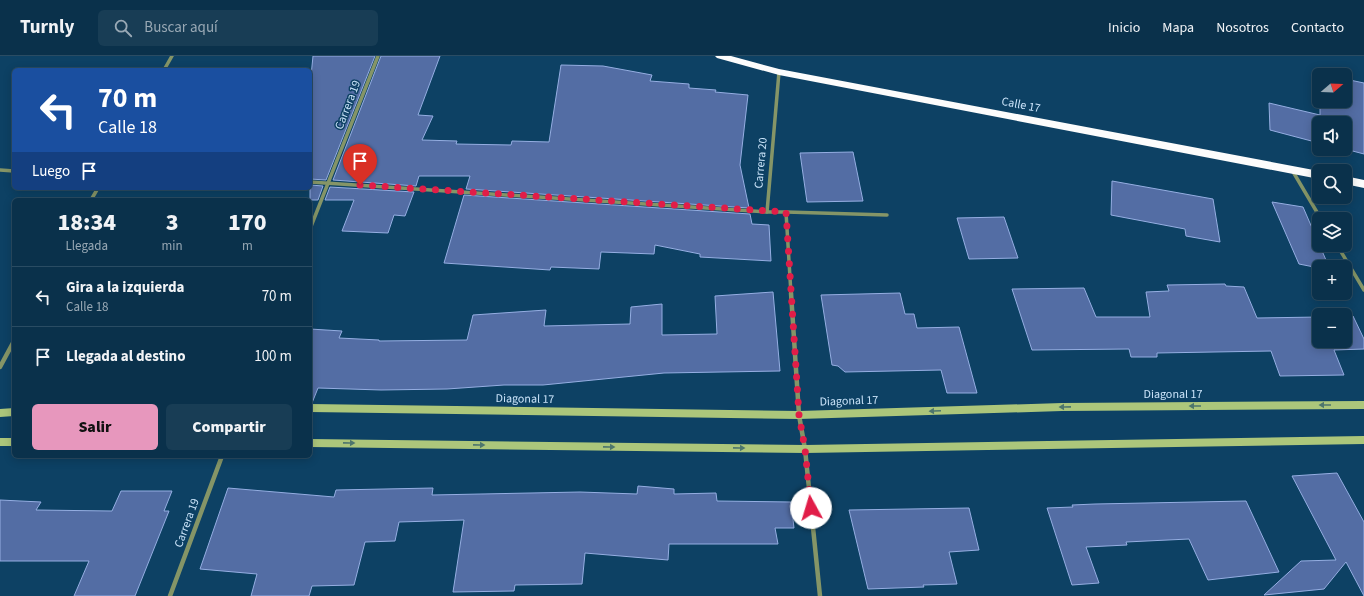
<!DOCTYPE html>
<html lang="es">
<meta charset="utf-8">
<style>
body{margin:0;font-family:"Source Sans 3",sans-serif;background:#183d55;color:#f1f3f6;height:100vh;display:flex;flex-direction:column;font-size:15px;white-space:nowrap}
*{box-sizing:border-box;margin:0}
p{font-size:13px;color:#99a9b5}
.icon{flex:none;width:22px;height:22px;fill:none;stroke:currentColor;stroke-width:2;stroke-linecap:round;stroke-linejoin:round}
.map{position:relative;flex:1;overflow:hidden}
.details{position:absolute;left:12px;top:142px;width:300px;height:260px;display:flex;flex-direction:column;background:#0a314b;border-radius:6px;box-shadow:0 2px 10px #0003,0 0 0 1px #2a4c63}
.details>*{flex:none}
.top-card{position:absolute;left:12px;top:12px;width:300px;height:122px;border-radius:6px;box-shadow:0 2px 10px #0003,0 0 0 1px #2a4c63;background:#1a4fa0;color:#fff;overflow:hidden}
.needle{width:26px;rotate:71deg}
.tools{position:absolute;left:1312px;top:12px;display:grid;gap:8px}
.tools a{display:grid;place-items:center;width:40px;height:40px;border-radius:6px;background:#0a314b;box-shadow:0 2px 10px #0003,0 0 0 1px #2a4c63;font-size:20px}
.pin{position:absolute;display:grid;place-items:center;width:34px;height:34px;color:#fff;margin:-41px -17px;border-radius:50% 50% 50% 0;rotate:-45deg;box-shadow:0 0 4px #0007}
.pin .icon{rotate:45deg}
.me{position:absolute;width:44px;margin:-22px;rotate:354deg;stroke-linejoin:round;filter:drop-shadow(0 0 3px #0008)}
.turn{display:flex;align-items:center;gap:14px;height:84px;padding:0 20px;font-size:18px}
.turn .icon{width:52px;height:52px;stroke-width:2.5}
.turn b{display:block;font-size:28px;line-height:34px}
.then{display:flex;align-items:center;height:38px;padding:0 20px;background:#0003;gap:8px;font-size:15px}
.eta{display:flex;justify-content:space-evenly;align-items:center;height:68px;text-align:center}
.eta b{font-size:24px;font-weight:800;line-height:28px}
.action{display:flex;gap:8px;margin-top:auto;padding:8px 20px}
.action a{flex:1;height:46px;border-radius:6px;background:#e797bd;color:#111;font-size:16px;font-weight:800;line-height:46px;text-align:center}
.action a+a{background:#183d55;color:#f1f3f6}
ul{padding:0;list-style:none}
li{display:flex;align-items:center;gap:12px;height:60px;padding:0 20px;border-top:1px solid #2a4c63}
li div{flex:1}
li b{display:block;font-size:15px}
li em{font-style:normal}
header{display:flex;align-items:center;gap:24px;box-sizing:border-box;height:56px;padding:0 20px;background:#0a314b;border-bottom:1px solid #2a4c63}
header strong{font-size:19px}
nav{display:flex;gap:22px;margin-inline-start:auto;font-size:14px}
.search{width:280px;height:36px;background:#183d55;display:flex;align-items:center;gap:10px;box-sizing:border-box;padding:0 14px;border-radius:6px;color:#99a9b5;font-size:15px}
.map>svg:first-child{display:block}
.building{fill:#536da4;stroke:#95aee2}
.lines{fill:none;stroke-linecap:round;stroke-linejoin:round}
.street-far1{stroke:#859567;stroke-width:3.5}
.street{stroke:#859567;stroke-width:4.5}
.secondary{fill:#acc67b;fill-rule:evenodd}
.highway{fill:#fcfcfc;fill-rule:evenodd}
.oneway{fill:#4d766d}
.route{stroke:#e11d48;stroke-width:7;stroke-dasharray:0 12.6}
.labels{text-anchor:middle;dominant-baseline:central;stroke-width:3;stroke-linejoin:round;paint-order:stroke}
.street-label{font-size:12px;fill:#cbe4fa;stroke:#0d4164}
</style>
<header>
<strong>Turnly</strong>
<div class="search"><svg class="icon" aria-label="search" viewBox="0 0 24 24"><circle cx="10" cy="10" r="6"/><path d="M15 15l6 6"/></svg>Buscar aquí</div>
<nav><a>Inicio</a><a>Mapa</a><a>Nosotros</a><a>Contacto</a></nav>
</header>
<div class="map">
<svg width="1364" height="540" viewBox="0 0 1364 540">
<rect width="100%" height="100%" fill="#0d4164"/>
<g class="building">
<path d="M313 0H375L326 124 310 123V30Z"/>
<path d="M381 0H440L418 59 433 60 422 84 457 85 456 88 511 89 512 85 549 86 561 9 603 10 652 19 650 25 689 28V32L716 34 715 36 748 39 740 109 749 152 466 133 470 120H419L416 130 333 124Z"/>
<path d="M1345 23 1364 27V98L1345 93V67H1319V87L1270 74 1269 47 1320 59V45H1345Z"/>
<path d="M853 96 863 145 807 146 800 97Z"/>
<path d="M1112 125 1213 143 1220 186 1186 180 1185 173 1111 159Z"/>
<path d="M310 129 323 130 318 144H310Z"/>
<path d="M330 131 414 136 405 160 394 159 388 177 342 175 354 144H325Z"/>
<path d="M464 139 750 158 752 168 769 169 771 205 700 201V198L655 189 654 198 601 196 599 213 551 211 550 214 444 207Z"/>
<path d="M1272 146 1303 151 1329 211H1319V212L1299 208Z"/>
<path d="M1004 161 1018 202 969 203 957 162Z"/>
<path d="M1225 228 1226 230 1244 231 1257 262 1319 261V285H1345V260H1353L1364 283V293L1334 294 1344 319 1280 320 1271 295 1157 297V301H1131L1129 293 1032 294 1012 233 1084 232 1096 261H1150L1146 236 1169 235 1167 229Z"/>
<path d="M773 236 780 315 664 317 543 329H504L447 333 381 334 318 332 312 347H310V273L342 275 339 282 379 284V285L467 284 473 259 546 254 544 270 630 268 631 251 662 248V279L717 278 715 240Z"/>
<path d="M900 237 905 258H914L917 272 959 271 977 337H947L941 314 845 316 838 310 832 309 821 239Z"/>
<path d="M1337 417 1364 466V540L1346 506 1324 533 1264 539 1301 505 1336 504 1292 420Z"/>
<path d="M638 430 674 433V438L716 437 717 445 791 446 794 472H775L778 488H669L668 504 585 497 582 528 515 529 514 535 453 536 464 464 399 466 395 485 365 486 354 529 312 530 309 540H251L257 518 200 513 228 432 334 441 336 434 433 432 432 439 580 436 637 438Z"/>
<path d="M121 435H172L164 455H169L135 540H74L89 505H0V444L41 446 36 454 112 455Z"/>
<path d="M1246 445 1279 516 1208 524 1189 483 1126 486 1127 489 1086 491 1099 527 1072 529 1047 452 1073 451 1072 449 1095 448Z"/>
<path d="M969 452 979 494 949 496 957 528 923 529 924 531 868 533 849 454Z"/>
</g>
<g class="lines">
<g class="street-far1">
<path d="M164 14 172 0"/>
<path d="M779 16 767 156H786L791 238"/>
<path d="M0 114 14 115"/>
<path d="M1292 114 1321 163"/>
<path d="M310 126 767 156"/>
<path d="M91 144 98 132"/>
<path d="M786 156 887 159"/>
<path d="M310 173 378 0"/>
<path d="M1337 189 1364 234"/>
</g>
<g class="street">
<path d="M791 237 799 359 805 393 820 540"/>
<path d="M0 311 14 285"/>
<path d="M170 540 222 400"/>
</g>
<g class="secondary">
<path d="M1364 345V353L1062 355 799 363 310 356V348L799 355 1062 347Z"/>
<path d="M14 352V360L0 361V353Z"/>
<path d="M1364 380V388L805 397 310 391V383L805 389Z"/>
<rect x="0" y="382" width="14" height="8"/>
</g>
<g class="highway">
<path d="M715 0H731L779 13 1319 115V123L779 19 717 2Z"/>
<path d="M1345 120 1364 124V132L1345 128Z"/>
</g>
</g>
<defs><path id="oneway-solid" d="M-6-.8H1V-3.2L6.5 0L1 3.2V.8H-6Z"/></defs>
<g class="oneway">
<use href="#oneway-solid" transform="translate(1325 349) rotate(180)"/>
<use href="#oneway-solid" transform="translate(1195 350) rotate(180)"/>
<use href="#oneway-solid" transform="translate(1065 351) rotate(179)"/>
<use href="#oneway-solid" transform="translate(935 355) rotate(178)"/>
<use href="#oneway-solid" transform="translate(349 387) rotate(1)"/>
<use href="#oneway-solid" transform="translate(479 389) rotate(1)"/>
<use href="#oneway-solid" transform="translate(609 391) rotate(1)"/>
<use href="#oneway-solid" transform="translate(739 392) rotate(1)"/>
</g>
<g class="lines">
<path class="route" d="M360 129 786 156 799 359 805 393 811 452"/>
</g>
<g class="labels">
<g class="street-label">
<text transform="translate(348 49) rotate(-69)">Carrera 19</text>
<text transform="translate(1021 49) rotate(11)">Calle 17</text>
<text transform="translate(761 107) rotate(-85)">Carrera 20</text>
<text x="1173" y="338">Diagonal 17</text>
<text transform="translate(525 343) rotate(1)">Diagonal 17</text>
<text transform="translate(849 345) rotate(-2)">Diagonal 17</text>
<text transform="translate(187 467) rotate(-70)">Carrera 19</text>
</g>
</g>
</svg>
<div class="tools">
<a><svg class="needle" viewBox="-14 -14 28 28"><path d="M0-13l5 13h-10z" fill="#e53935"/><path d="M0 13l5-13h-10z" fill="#99a9b5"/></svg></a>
<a><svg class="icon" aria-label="sound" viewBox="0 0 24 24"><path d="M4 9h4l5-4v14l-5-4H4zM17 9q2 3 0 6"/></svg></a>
<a><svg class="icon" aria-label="search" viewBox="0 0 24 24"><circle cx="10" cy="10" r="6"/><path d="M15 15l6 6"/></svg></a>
<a><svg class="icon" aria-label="layers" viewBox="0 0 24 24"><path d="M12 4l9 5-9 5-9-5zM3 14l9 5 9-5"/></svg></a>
<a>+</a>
<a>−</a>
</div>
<div class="pin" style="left:360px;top:129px;background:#d93025"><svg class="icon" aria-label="arrive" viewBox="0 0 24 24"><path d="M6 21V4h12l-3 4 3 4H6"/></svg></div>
<svg class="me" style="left:811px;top:452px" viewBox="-20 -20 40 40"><circle r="19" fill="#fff"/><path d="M0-13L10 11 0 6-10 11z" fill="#e11d48"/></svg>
<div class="top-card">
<div class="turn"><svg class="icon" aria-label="left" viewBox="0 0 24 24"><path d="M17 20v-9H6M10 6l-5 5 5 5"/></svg><div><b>70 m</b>Calle 18</div></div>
<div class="then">Luego<svg class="icon" aria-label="arrive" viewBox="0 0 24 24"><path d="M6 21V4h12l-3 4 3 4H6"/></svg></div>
</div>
<section class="details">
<div class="eta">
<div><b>18:34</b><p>Llegada</p></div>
<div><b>3</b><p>min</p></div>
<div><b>170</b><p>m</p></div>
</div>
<ul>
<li><svg class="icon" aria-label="left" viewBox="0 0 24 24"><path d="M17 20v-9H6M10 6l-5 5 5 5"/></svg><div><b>Gira a la izquierda</b><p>Calle 18</p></div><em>70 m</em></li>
<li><svg class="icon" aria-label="arrive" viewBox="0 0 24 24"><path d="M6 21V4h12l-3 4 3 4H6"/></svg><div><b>Llegada al destino</b></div><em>100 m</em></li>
</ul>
<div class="action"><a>Salir</a><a>Compartir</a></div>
</section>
</div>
